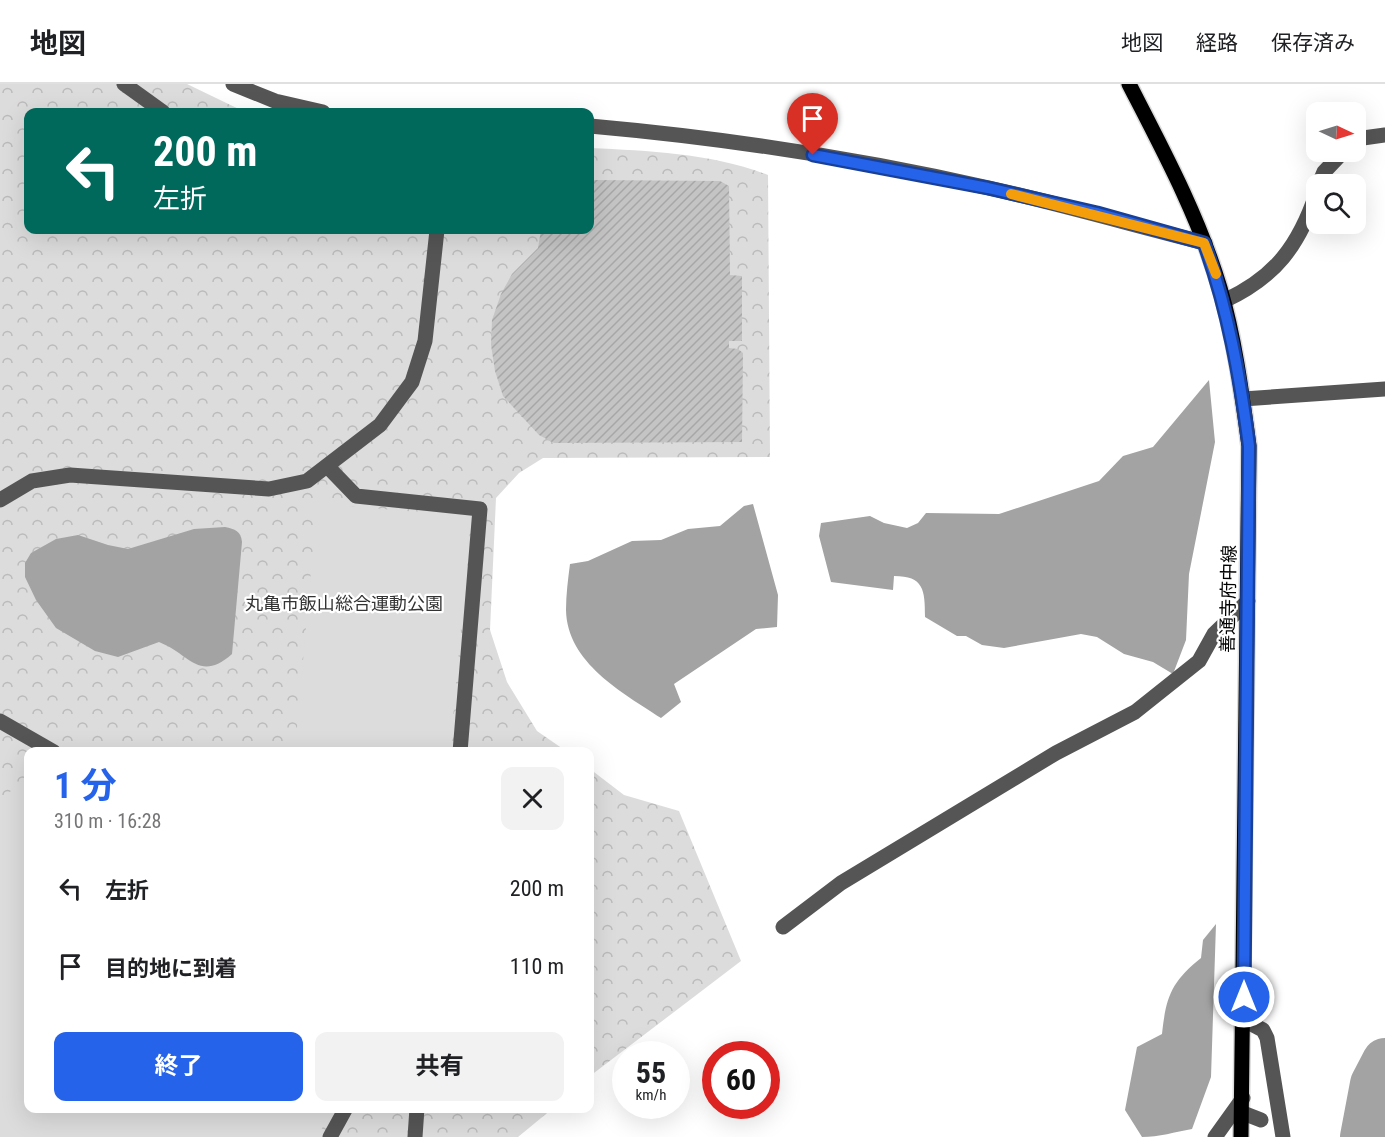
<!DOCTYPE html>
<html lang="ja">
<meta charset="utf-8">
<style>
body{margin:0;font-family:"Roboto Condensed","Noto Sans JP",sans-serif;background:#f2f2f2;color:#202124;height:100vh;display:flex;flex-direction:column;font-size:22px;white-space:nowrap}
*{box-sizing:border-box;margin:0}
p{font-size:20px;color:#757577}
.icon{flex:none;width:33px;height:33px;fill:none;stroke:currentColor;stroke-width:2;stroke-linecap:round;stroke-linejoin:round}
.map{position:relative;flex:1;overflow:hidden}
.sheet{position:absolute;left:24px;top:663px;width:570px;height:366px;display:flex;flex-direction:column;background:#fff;border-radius:12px;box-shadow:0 6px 24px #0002}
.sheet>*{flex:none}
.top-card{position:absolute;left:24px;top:24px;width:570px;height:126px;border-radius:12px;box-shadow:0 6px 24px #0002;background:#00695c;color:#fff;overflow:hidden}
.needle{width:39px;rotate:94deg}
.buttons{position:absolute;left:1306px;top:18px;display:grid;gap:12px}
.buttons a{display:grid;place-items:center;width:60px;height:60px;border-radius:12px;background:#fff;box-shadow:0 6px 24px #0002;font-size:30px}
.speed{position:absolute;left:612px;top:957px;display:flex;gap:12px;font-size:30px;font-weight:700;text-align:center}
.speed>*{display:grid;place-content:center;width:78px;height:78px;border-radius:50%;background:#fff;box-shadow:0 6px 24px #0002;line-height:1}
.speed small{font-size:15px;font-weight:400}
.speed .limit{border:9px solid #d22;background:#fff;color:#111}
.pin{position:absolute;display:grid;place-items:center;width:51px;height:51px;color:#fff;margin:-62px -26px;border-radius:50% 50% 50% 0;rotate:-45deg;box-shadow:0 0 6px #0007}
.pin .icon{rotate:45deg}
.me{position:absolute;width:66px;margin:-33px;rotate:0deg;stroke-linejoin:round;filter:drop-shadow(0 0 4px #0008)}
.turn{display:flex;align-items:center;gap:21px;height:126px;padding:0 30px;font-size:27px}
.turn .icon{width:78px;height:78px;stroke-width:2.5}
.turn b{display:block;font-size:42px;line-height:51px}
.round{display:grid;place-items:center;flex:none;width:63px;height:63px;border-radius:12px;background:#f2f2f2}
.headline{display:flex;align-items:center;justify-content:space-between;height:102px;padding:0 30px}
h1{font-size:36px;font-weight:700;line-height:45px;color:#2563eb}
.primary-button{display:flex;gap:12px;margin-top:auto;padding:12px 30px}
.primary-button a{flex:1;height:69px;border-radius:12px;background:#2563eb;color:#fff;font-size:24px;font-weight:700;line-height:69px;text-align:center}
.primary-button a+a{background:#f2f2f2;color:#202124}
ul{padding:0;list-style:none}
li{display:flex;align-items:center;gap:18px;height:78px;padding:0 30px}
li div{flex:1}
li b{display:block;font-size:22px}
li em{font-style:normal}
header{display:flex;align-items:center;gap:36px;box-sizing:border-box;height:84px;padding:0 30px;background:#fff;border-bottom:2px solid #e0e0e0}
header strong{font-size:28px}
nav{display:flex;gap:33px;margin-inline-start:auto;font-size:21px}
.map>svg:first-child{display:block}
.forest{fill:url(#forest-crowns)}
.pitch{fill:#dcdcdc}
.water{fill:#a3a3a3}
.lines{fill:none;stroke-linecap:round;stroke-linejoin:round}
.river{stroke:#a3a3a3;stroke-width:46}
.building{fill:url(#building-hatch)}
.major-casing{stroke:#dbdbdb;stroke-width:18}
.minor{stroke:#555;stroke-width:15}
.major{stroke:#000;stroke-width:15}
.route-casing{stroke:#184099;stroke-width:15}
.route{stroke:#2563eb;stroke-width:10}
.slow{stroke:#f59e0b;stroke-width:10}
.labels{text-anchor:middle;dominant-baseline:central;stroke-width:4.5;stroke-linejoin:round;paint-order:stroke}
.street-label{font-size:18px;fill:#000;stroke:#fff}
.park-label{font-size:18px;fill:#333;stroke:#fff}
</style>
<header>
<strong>地図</strong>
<nav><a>地図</a><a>経路</a><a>保存済み</a></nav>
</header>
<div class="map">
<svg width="1385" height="1053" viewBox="0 0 1385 1053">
<defs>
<pattern id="forest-crowns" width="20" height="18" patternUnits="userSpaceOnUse" patternTransform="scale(1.5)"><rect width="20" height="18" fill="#dcdcdc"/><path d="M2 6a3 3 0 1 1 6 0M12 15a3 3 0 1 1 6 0" fill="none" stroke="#bbb"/></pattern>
<pattern id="building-hatch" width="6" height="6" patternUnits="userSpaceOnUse" patternTransform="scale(1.5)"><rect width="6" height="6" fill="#c4c4c4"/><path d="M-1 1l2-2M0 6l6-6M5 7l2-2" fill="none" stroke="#a7a7a7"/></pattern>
</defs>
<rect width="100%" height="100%" fill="#fff"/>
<g class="forest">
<path d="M0 0H187L245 28H28V146H590V64C651 67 710 69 768 91L770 373 543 374 519 389 496 414 490 546 507 598 537 647 566 667 28 668V1024L552 1025 518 1053H0Z"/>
<path d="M590 685 624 711 679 727 741 877 590 992Z"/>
</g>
<g class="pitch">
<path d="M317 419 471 433 450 667H295Z"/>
<path d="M26 697 28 698V1024L333 1025 317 1053H0V723L14 702Z"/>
</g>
<g class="water">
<path d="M1209 296 1215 358 1189 490 1186 556 1173 590 1153 578 1124 570 1097 553 1081 550 1004 564 982 561 966 552H957L925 533C925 506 924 492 894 492L893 506 831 498 819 452 821 439 870 432 884 439 907 444 918 439 926 429 999 430 1099 397 1123 372 1153 363Z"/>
<path d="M753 420 778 511 777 543 756 545 674 600 681 618 661 634C623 609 567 579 566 526 566 511 568 495 570 480L588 477 632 457 661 456 688 445 720 442 744 422Z"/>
<path d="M225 443C235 445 241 447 242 458L232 570C199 599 190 570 159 558L118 573 95 567 56 544 36 516 25 493V479L31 469 56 455 78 451 108 461 128 465 194 445Z"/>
<path d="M1216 840 1211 993 1192 1045C1175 1048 1159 1053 1142 1053L1125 1026 1137 963 1162 950C1166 913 1171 898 1201 874L1203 856Z"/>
</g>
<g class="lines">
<path class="river" d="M1363 1053 1373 1000 1385 977"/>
</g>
<path class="building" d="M590 96 720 97 729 102 730 191 742 192V257H729V264L738 265 743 269 742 358 554 359 539 351 503 312 495 287 491 261 492 236 501 210 512 190 538 164 541 146H590Z"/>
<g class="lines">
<g class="major-casing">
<path id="major" d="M1129 0C1163 66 1199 133 1220 204 1235 255 1242 310 1249 362L1241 1053"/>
</g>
<g class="minor">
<path d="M124 0 163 28"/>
<path d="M233 0 275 17 323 28"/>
<path d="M590 42C724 54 857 74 989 104 1061 120 1133 141 1205 159"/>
<path d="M1356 59 1363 54 1385 51"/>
<path d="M1319 100 1324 88 1343 68"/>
<path d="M1224 217C1276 193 1299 161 1317 108"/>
<path d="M1243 315 1385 305"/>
<path d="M328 383 356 412 480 425 460 668"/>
<path d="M0 416 32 397 70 391 269 405 307 397 380 341 412 298 425 257 437 146"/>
<path d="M0 637 54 668"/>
<path d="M783 843 841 799 1056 669 1135 628 1199 577 1214 550 1248 517"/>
<path d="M1244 936 1263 946 1267 954 1283 1053"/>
<path d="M1243 1029 1261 1036"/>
<path d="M330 1053 346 1024"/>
<path d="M415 1053 417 1024"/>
<path d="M1215 1053 1243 1014"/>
</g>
<use href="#major" class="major"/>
</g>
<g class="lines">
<g class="route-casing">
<path id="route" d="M813 71 988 104 1097 129 1204 159C1228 225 1240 293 1249 362L1244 913"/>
</g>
<use href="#route" class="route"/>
<path class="slow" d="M1011 110 1204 159 1216 190"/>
</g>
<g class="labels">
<g class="street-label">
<text transform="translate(1228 515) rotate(-89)">善通寺府中線</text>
</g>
<g class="park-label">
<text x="344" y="519">丸亀市飯山総合運動公園</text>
</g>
</g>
</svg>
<div class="buttons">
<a><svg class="needle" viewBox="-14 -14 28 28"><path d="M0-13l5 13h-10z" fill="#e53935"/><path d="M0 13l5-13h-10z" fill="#757577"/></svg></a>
<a><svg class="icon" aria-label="search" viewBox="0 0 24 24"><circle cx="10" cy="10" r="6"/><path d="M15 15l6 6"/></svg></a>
</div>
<div class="speed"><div>55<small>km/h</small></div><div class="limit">60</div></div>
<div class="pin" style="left:813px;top:71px;background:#d93025"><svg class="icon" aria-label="arrive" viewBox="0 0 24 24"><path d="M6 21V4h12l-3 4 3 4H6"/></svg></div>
<svg class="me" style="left:1244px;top:913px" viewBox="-20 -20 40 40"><circle r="17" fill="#2563eb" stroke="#fff" stroke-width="3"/><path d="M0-11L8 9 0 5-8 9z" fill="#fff"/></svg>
<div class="top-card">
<div class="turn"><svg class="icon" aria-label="left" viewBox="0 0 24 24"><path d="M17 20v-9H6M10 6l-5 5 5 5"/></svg><div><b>200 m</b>左折</div></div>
</div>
<section class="sheet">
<div class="headline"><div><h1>1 分</h1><p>310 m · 16:28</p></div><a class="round"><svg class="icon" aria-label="close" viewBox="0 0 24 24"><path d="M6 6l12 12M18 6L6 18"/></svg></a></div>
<ul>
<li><svg class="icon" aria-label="left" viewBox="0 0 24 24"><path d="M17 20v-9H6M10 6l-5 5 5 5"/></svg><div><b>左折</b></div><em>200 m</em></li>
<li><svg class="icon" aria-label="arrive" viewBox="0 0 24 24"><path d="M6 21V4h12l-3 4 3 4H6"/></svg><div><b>目的地に到着</b></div><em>110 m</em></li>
</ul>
<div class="primary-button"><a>終了</a><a>共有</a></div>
</section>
</div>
